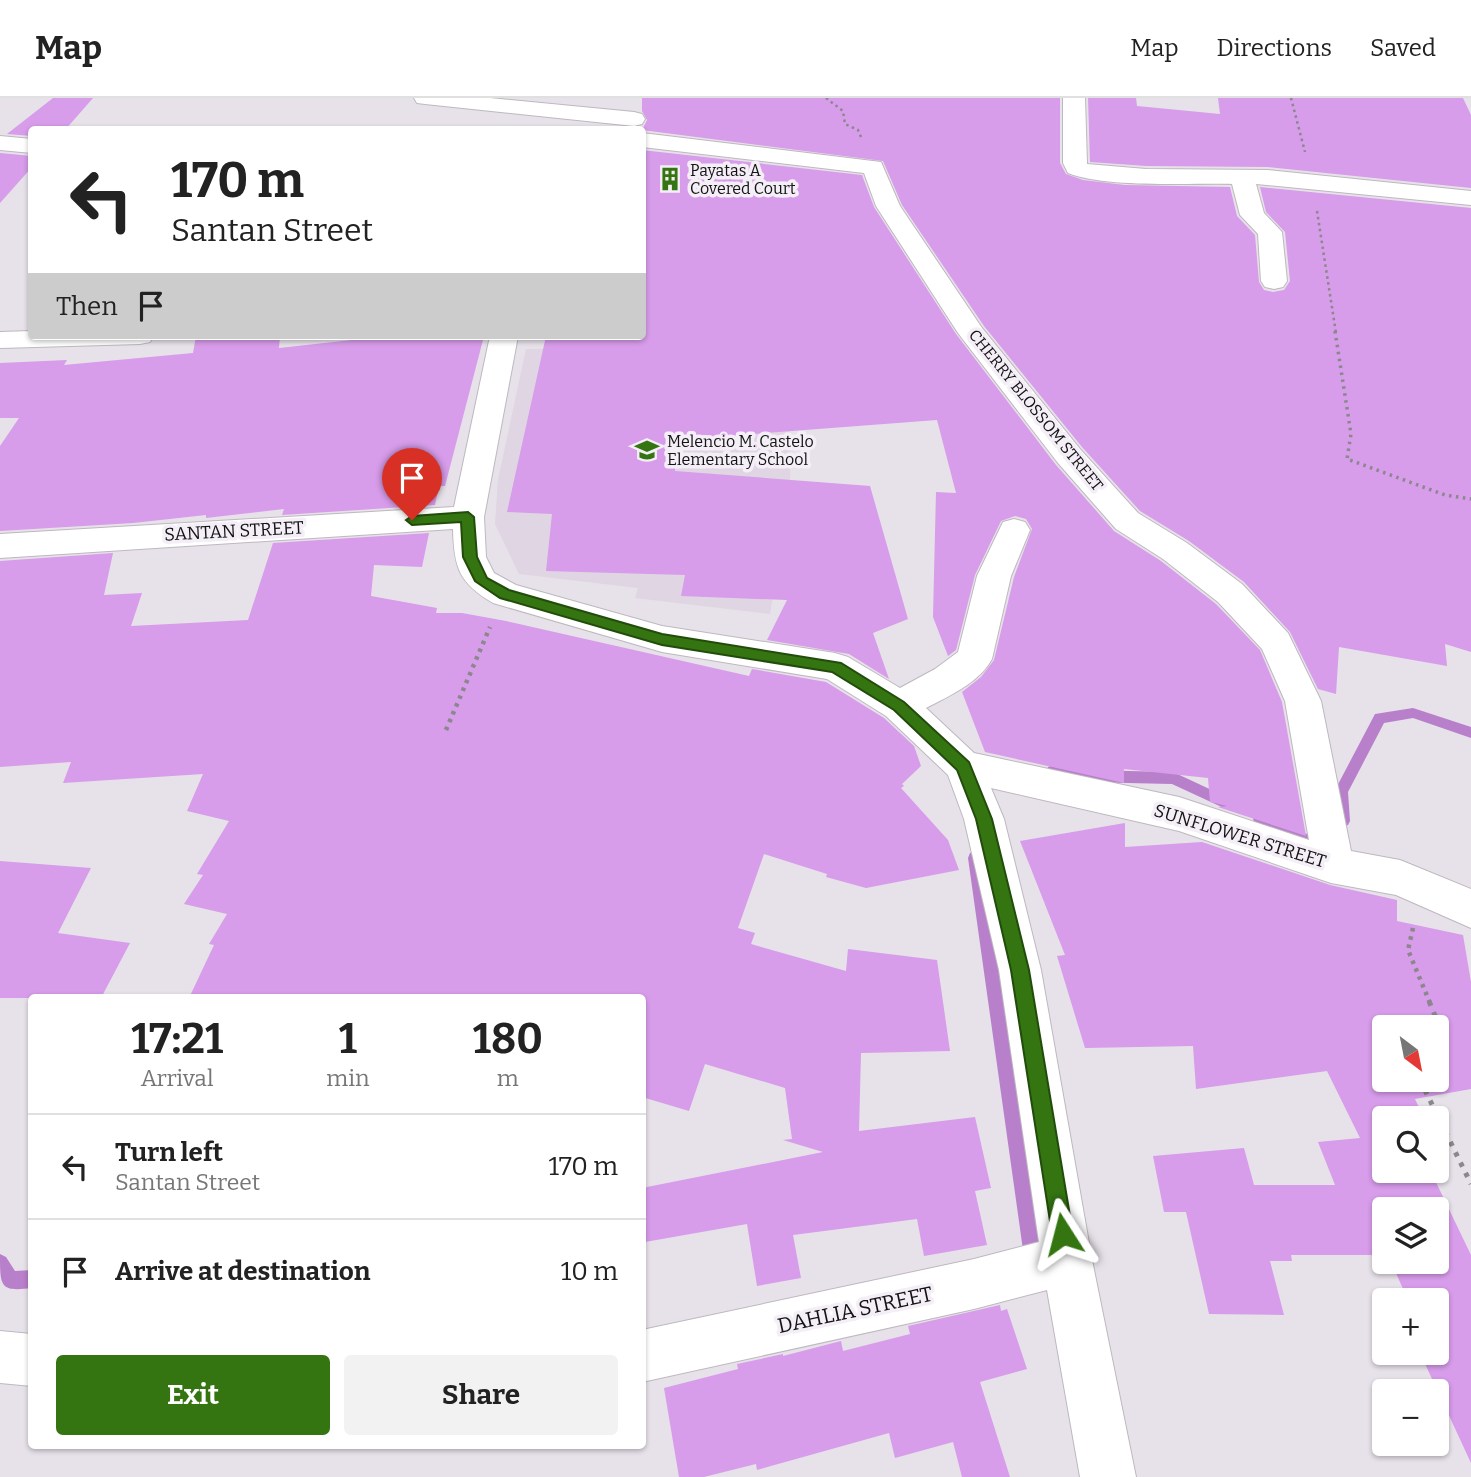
<!DOCTYPE html>
<meta charset="utf-8">
<style>
body{margin:0;font-family:Bitter,serif;background:#f2f2f2;color:#222;height:100vh;display:flex;flex-direction:column;font-size:26px;white-space:nowrap}
*{box-sizing:border-box;margin:0}
p{font-size:23px;color:#767676}
.icon{flex:none;width:38px;height:38px;fill:none;stroke:currentColor;stroke-width:2;stroke-linecap:round;stroke-linejoin:round}
.map{position:relative;flex:1;overflow:hidden}
.drawer{position:absolute;left:28px;top:896px;width:618px;height:455px;display:flex;flex-direction:column;background:#fff;border-radius:7px;box-shadow:0 2px 5px #0004}
.drawer>*{flex:none}
.top-card{position:absolute;left:28px;top:28px;width:618px;height:214px;border-radius:7px;box-shadow:0 2px 5px #0004;background:#fff;color:#222;overflow:hidden}
.needle{width:46px;rotate:148deg}
.fabs{position:absolute;left:1372px;top:917px;display:grid;gap:14px}
.fabs a{display:grid;place-items:center;width:77px;height:77px;border-radius:7px;background:#fff;box-shadow:0 2px 5px #0004;font-size:35px}
.pin{position:absolute;display:grid;place-items:center;width:60px;height:60px;color:#fff;margin:-72px -30px;border-radius:50% 50% 50% 0;rotate:-45deg;box-shadow:0 0 7px #0007}
.pin .icon{rotate:45deg}
.me{position:absolute;width:77px;margin:-38px;rotate:351deg;stroke-linejoin:round;filter:drop-shadow(0 0 5px #0008)}
.turn{display:flex;align-items:center;gap:24px;height:147px;padding:0 28px;font-size:32px}
.turn .icon{width:91px;height:91px;stroke-width:2.5}
.turn b{display:block;font-size:49px;line-height:60px}
.then{display:flex;align-items:center;height:66px;padding:0 28px;background:#0003;gap:14px;font-size:26px}
.eta{display:flex;justify-content:space-evenly;align-items:center;height:119px;text-align:center}
.eta b{font-size:42px;font-weight:700;line-height:49px}
.primary-button{display:flex;gap:14px;margin-top:auto;padding:14px 28px}
.primary-button a{flex:1;height:80px;border-radius:7px;background:#347511;color:#fff;font-size:28px;font-weight:700;line-height:80px;text-align:center}
.primary-button a+a{background:#f2f2f2;color:#222}
ul{padding:0;list-style:none}
li{display:flex;align-items:center;gap:21px;height:105px;padding:0 28px;border-top:2px solid #e0e0e0}
li div{flex:1}
li b{display:block;font-size:26px}
li em{font-style:normal}
header{display:flex;align-items:center;gap:42px;box-sizing:border-box;height:98px;padding:0 35px;background:#fff;border-bottom:2px solid #e0e0e0}
header strong{font-size:33px}
nav{display:flex;gap:38px;margin-inline-start:auto;font-size:24px}
.map>svg:first-child{display:block}
.built{fill:#e0d5e3}
.lines{fill:none;stroke-linecap:round;stroke-linejoin:round}
.stream{fill:#b87fcb;fill-rule:evenodd}
.building{fill:#d79cea;fill-rule:evenodd}
.minor-casing{stroke:#beb8bf;stroke-width:2}
.path-far3{stroke:#8b878d;stroke-width:2.5;stroke-dasharray:2.5 3.5;stroke-linecap:butt}
.path-far2{stroke:#8b878d;stroke-width:3.5;stroke-dasharray:2.5 4.5;stroke-linecap:butt}
.path-far1{stroke:#8b878d;stroke-width:4.5;stroke-dasharray:3.5 5;stroke-linecap:butt}
.path{stroke:#8b878d;stroke-width:5;stroke-dasharray:4.5 7;stroke-linecap:butt}
.minor{fill:#fff;fill-rule:evenodd}
.route{fill:#347511;stroke:#224c0b;stroke-width:2}
.labels{text-anchor:middle;dominant-baseline:central;stroke-width:7;stroke-linejoin:round;paint-order:stroke}
.far-poi-label{font-size:16px;fill:#141215;stroke:#f4eff6;text-anchor:start}
.far-street-label{font-size:16px;fill:#141215;stroke:#f4eff6}
.street-label{font-size:18px;fill:#141215;stroke:#f4eff6}
.near-street-label{font-size:21px;fill:#141215;stroke:#f4eff6}
</style>
<header>
<strong>Map</strong>
<nav><a>Map</a><a>Directions</a><a>Saved</a></nav>
</header>
<div class="map">
<svg width="1471" height="1379" viewBox="0 0 1471 1379">
<rect width="100%" height="100%" fill="#e7e1e9"/>
<path class="built" d="M791 248 790 393 770 516 635 500 638 490 519 476 495 426 498 382 526 251Z"/>
<g class="lines">
<g class="stream">
<path d="M1413 610 1471 629V640L1413 620 1384 625 1348 694 1350 723 1348 727 1343 729 1338 727 1334 694 1375 616Z"/>
<path d="M1053 667 1084 672 1173 674 1231 701 1233 705 1231 709 1226 711 1172 686 1084 684 1053 679 1048 677 1046 673 1048 669Z"/>
<path d="M1260 715 1320 742 1322 746 1320 750 1315 752 1310 750 1255 725 1253 721 1255 717Z"/>
<path d="M975 754 980 755 982 760 1042 1158 1039 1164 1029 1168 1023 1165 1020 1159 1023 1152 968 760 970 755Z"/>
<path d="M0 1156 6 1159 15 1173 32 1172V1190C0 1194 0 1189 0 1156Z"/>
</g>
</g>
<g class="building">
<path d="M53 0H93L65 32H32V38L7 36Z"/>
<path d="M642 0H1060V65L1066 76 1083 82 1125 87 1230 89 1237 118 1255 137 1259 184 1264 192 1273 194 1284 192 1290 183 1285 134 1266 114 1260 89 1471 110V554L1445 546 1447 568 1339 549 1336 596 1318 591 1290 534 1244 484 1189 443 1140 413 1082 349 984 228 902 107 883 63 642 32 647 22 642 13Z"/>
<path d="M1088 0H1136L1137 8 1220 16 1218 0H1463L1471 17V90L1268 69 1146 68 1090 64Z"/>
<path d="M642 52 862 77 874 109 956 236 1056 367 1114 433 1161 463 1216 506 1260 552 1282 604 1306 738 1218 709 1227 708 1210 704 1208 680 1124 671V685L985 654 962 594 981 579 994 562 1014 479 1032 431 1026 421 1015 418 1001 423 975 477 956 552 948 558 933 519 936 394 956 395 937 322 675 342V373L870 388 908 521 873 535 889 581 849 556 767 542 787 502 681 498 685 477 546 473 552 416 507 414 546 238H642Z"/>
<path d="M0 55 32 58V69L0 105Z"/>
<path d="M196 238H280L279 250 388 238H484L445 388H439L435 407 282 417 284 411 206 420V417L133 425 0 433V348L19 320H0V265L67 262 64 267 193 255Z"/>
<path d="M429 435 422 469 374 467 371 498 437 510 436 515H462L506 523 749 578 752 571 826 584 884 620 914 648 921 668 902 686 904 688 901 690 948 742 959 772 866 790 826 779 827 776 764 756 738 830 755 835 751 846 846 873 848 851 937 862 950 953 861 955 859 1033 975 1019 991 1090 975 1093 987 1147 924 1158 917 1121 793 1137 801 1180 757 1188 747 1126 645 1144 642 1090 823 1054 783 1042 792 1041 785 990 705 966 689 1013 642 999V900H189L214 847 209 846 227 816 184 806 203 777 197 776 229 723 187 713 203 676 63 685 71 664 0 669V463L113 455 104 497 142 495 131 528 248 522 273 445Z"/>
<path d="M1125 725V749L1202 744 1330 787 1397 802V823L1463 837 1471 884V991L1415 1001 1424 1020H1384V1073H1437V1049L1448 1078H1433L1471 1157V1365L1420 1255H1437V1202H1408L1391 1164H1437V1111H1384V1157H1291L1292 1163H1270L1284 1217 1209 1216 1186 1114H1164L1153 1058 1244 1050 1254 1087H1335L1318 1044 1360 1040 1327 973 1196 991 1193 948 1085 950 1057 858 1065 857 1020 743ZM1384 929H1437V982H1384Z"/>
<path d="M0 763 91 770 58 835 130 845 101 900H0Z"/>
<path d="M1000 1207 1001 1213 1007 1211 1027 1271 980 1284 1010 1379H962L953 1344 895 1360 889 1335 757 1372 756 1366 704 1379H679L664 1290 738 1271 737 1266 783 1256V1258L841 1243 843 1253 910 1236 908 1228Z"/>
</g>
<g class="lines">
<g class="minor-casing">
<g id="minor">
<path d="M414 0H490L634 14 642 16 645 21 642 26 634 28 425 6 417 5Z"/>
<path d="M1063 0H1085L1087 66 1146 71 1268 72 1471 93V107L1256 86 1264 115 1282 134 1287 183 1283 189 1274 191 1265 189 1261 183 1258 136 1240 117 1232 86C1191 85 1104 90 1068 75L1063 65Z"/>
<path d="M642 35 881 64 900 108 982 230 1080 351 1138 415 1187 445 1242 486 1288 535 1321 603 1351 753 1400 762 1471 791V830L1396 797 1331 785 1179 733 991 690 1004 721 1041 872 1092 1162 1136 1379H1080L1047 1192 974 1211 642 1284V1232L974 1161 1039 1144 999 872 964 721 948 677 886 618 827 581 662 554 493 505C459 485 454 470 453 431L0 460V436L454 409 490 238H518L484 419 486 459 494 475 516 487 662 528 835 555 848 559 900 590 935 571 958 554 977 478 1003 424 1014 421 1025 424 1030 432 1011 478 992 561C979 585 949 598 926 610L974 655 1179 699 1309 742 1285 603 1262 551 1218 504 1163 461 1116 431 1058 365 958 235 876 108 864 75 642 49Z"/>
<path d="M0 38 32 41V55L0 52Z"/>
<path d="M32 233V238H154L150 244 140 246 0 250V234Z"/>
<path d="M0 1233 32 1236V1288L0 1285Z"/>
</g>
</g>
<g class="path-far3">
<path d="M826 0 843 13 845 26 858 32 861 39"/>
<path d="M1291 0 1305 54"/>
<path d="M1317 113 1336 235"/>
</g>
<path class="path-far2" d="M1335 233 1351 336 1347 361 1445 397 1471 401"/>
<g class="path-far1">
<path d="M446 632 490 529"/>
<path d="M1413 830 1408 852 1430 905"/>
</g>
<g class="path">
<path d="M1411 929 1438 925 1429 903"/>
<path d="M1420 982 1471 1086"/>
</g>
<use href="#minor" class="minor"/>
</g>
<path class="route" d="M468 414 474 419 477 459 487 480 509 492 662 536 841 565 904 604 969 664 992 721 1029 872 1073 1136 1070 1143 1063 1146 1055 1143 1052 1136 1011 872 976 721 957 672 894 612 832 574 662 547 500 500 475 483 463 459 461 424 412 427 406 422 412 418Z"/>
<defs>
<g id="building-bare" transform="scale(1.89)"><path d="M-4-6H4V6H1V3H-1V6H-4ZM-2.5-4.3h1.7v1.8h-1.7ZM.8-4.3h1.7v1.8H.8ZM-2.5-1h1.7V.8h-1.7ZM.8-1h1.7V.8H.8Z" fill="#347511" stroke="#f4eff6" stroke-width="2.5" paint-order="stroke"/></g>
<g id="school-bare" transform="scale(1.89)"><path d="M0-5L7-2L0 1L-7-2ZM-4 1L0 2.5L4 1V4Q0 6-4 4Z" fill="#347511" stroke="#f4eff6" stroke-width="2.5" paint-order="stroke"/></g>
</defs>
<g fill-rule="evenodd">
<use href="#building-bare" x="670" y="81"/>
<use href="#school-bare" x="647" y="352"/>
</g>
<g class="labels">
<g class="far-poi-label">
<text x="690" y="72">Payatas A<tspan x="690" dy="18">Covered Court</tspan></text>
<text x="667" y="343">Melencio M. Castelo<tspan x="667" dy="18">Elementary School</tspan></text>
</g>
<g class="far-street-label">
<text transform="translate(1036 312) rotate(51)">CHERRY BLOSSOM STREET</text>
</g>
<g class="street-label">
<text transform="translate(234 433) rotate(-3)">SANTAN STREET</text>
<text transform="translate(1240 738) rotate(17)">SUNFLOWER STREET</text>
</g>
<g class="near-street-label">
<text transform="translate(855 1212) rotate(-12)">DAHLIA STREET</text>
</g>
</g>
</svg>
<div class="fabs">
<a><svg class="needle" viewBox="-14 -14 28 28"><path d="M0-13l5 13h-10z" fill="#e53935"/><path d="M0 13l5-13h-10z" fill="#767676"/></svg></a>
<a><svg class="icon" aria-label="search" viewBox="0 0 24 24"><circle cx="10" cy="10" r="6"/><path d="M15 15l6 6"/></svg></a>
<a><svg class="icon" aria-label="layers" viewBox="0 0 24 24"><path d="M12 4l9 5-9 5-9-5zM3 14l9 5 9-5"/></svg></a>
<a>+</a>
<a>−</a>
</div>
<div class="pin" style="left:412px;top:422px;background:#d93025"><svg class="icon" aria-label="arrive" viewBox="0 0 24 24"><path d="M6 21V4h12l-3 4 3 4H6"/></svg></div>
<svg class="me" style="left:1063px;top:1136px" viewBox="-20 -20 40 40"><path d="M0-17L14 15 0 8-14 15z" fill="#347511" stroke="#fff" stroke-width="4"/></svg>
<div class="top-card">
<div class="turn"><svg class="icon" aria-label="left" viewBox="0 0 24 24"><path d="M17 20v-9H6M10 6l-5 5 5 5"/></svg><div><b>170 m</b>Santan Street</div></div>
<div class="then">Then<svg class="icon" aria-label="arrive" viewBox="0 0 24 24"><path d="M6 21V4h12l-3 4 3 4H6"/></svg></div>
</div>
<section class="drawer">
<div class="eta">
<div><b>17:21</b><p>Arrival</p></div>
<div><b>1</b><p>min</p></div>
<div><b>180</b><p>m</p></div>
</div>
<ul>
<li><svg class="icon" aria-label="left" viewBox="0 0 24 24"><path d="M17 20v-9H6M10 6l-5 5 5 5"/></svg><div><b>Turn left</b><p>Santan Street</p></div><em>170 m</em></li>
<li><svg class="icon" aria-label="arrive" viewBox="0 0 24 24"><path d="M6 21V4h12l-3 4 3 4H6"/></svg><div><b>Arrive at destination</b></div><em>10 m</em></li>
</ul>
<div class="primary-button"><a>Exit</a><a>Share</a></div>
</section>
</div>
